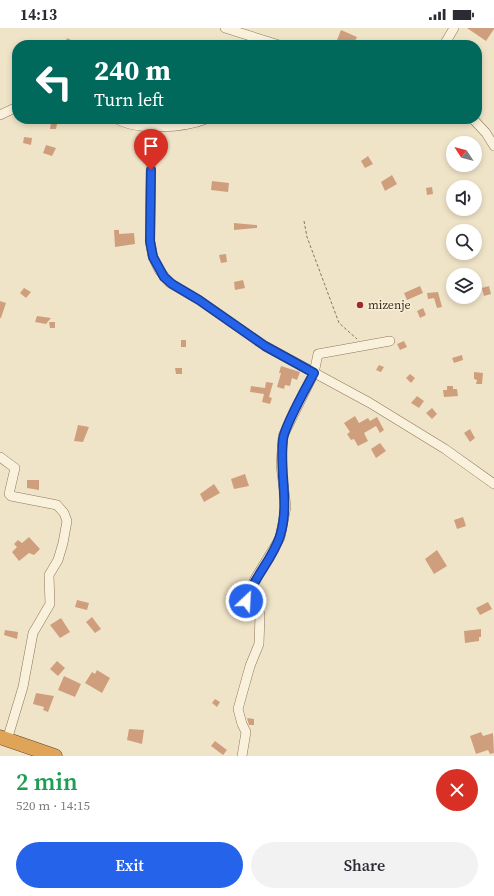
<!DOCTYPE html>
<meta charset="utf-8">
<style>
body{margin:0;font-family:"Source Serif 4",serif;background:#f2f2f3;color:#2b2b33;height:100vh;display:flex;flex-direction:column;font-size:15px;white-space:nowrap}
*{box-sizing:border-box;margin:0}
p{font-size:13px;color:#7c7c81}
.icon{flex:none;width:22px;height:22px;fill:none;stroke:currentColor;stroke-width:2;stroke-linecap:round;stroke-linejoin:round}
.map{position:relative;height:728px;overflow:hidden}
.drawer{display:flex;flex-direction:column;background:#fff;flex:1}
.drawer>*{flex:none}
.hud{position:absolute;left:12px;top:12px;width:470px;height:84px;border-radius:16px;box-shadow:0 2px 6px #0003;background:#00695c;color:#fff;overflow:hidden}
.needle{width:26px;rotate:306deg}
.controls{position:absolute;left:446px;top:108px;display:grid;gap:8px}
.controls a{display:grid;place-items:center;width:36px;height:36px;border-radius:50%;background:#fff;box-shadow:0 2px 6px #0003;font-size:20px}
.pin{position:absolute;display:grid;place-items:center;width:34px;height:34px;color:#fff;margin:-41px -17px;border-radius:50% 50% 50% 0;rotate:-45deg;box-shadow:0 0 4px #0007}
.pin .icon{rotate:45deg}
.me{position:absolute;width:44px;margin:-22px;rotate:25deg;stroke-linejoin:round;filter:drop-shadow(0 0 3px #0008)}
.turn{display:flex;align-items:center;gap:14px;height:84px;padding:0 16px;font-size:18px}
.turn .icon{width:52px;height:52px;stroke-width:2.5}
.turn b{display:block;font-size:28px;line-height:34px}
.round{display:grid;place-items:center;flex:none;width:42px;height:42px;border-radius:21px;background:#f2f2f3}
.summary{display:flex;align-items:center;justify-content:space-between;height:68px;padding:0 16px}
h1{font-size:24px;font-weight:600;line-height:30px;color:#1e9e55}
.primary-button{display:flex;gap:8px;margin-top:auto;padding:8px 16px}
.primary-button a{flex:1;height:46px;border-radius:24px;background:#2563eb;color:#fff;font-size:16px;font-weight:600;line-height:46px;text-align:center}
.primary-button a+a{background:#f2f2f3;color:#2b2b33}
.status{display:flex;justify-content:space-between;align-items:center;height:28px;padding:0 20px;background:#fff;direction:ltr}
.status svg{height:11px;fill:currentColor}
.map>svg:first-child{display:block}
.building{fill:#cf9f7d}
.lines{fill:none;stroke-linecap:round;stroke-linejoin:round}
.minor-casing{stroke:#8d765c;stroke-width:10}
.highway-casing{stroke:#5b4430;stroke-width:15}
.path{stroke:#8d765c;stroke-width:1;stroke-dasharray:3 2;stroke-linecap:butt}
.minor{stroke:#faf1dc;stroke-width:9}
.highway{stroke:#e0a458;stroke-width:14}
.route-casing{stroke:#184099;stroke-width:10}
.route{stroke:#2563eb;stroke-width:7}
.poi-dot{fill:#9e2a2b;stroke:#f7eed8;stroke-width:1.5}
.labels{text-anchor:middle;dominant-baseline:central;stroke-width:3;stroke-linejoin:round;paint-order:stroke}
.poi-label{font-size:12px;fill:#3d2e20;stroke:#f7eed8;text-anchor:start}
</style>
<div class="status"><b>14:13</b><svg viewBox="0 0 49 12"><path d="M0 12V9h3v3zM5 12V6h3v6zM10 12V3h3v9zM15 12V0h3v12zM26 1h20v11H26zM47 4h2v5h-2z"/></svg></div>
<div class="map">
<svg width="494" height="728" viewBox="0 0 494 728">
<rect width="100%" height="100%" fill="#f0e4c8"/>
<g class="building">
<path d="M467 0H494V1L486 13Z"/>
<path d="M341 2 357 9 353 17H335Z"/>
<path d="M67 10 73 13 71 17 65 15Z"/>
<path d="M51 95 57 96 56 101H50Z"/>
<path d="M24 109 32 110 31 117 23 115Z"/>
<path d="M46 117 56 120 52 128 43 125Z"/>
<path d="M368 128 373 136 365 140 361 133Z"/>
<path d="M392 147 397 156 385 163 381 154Z"/>
<path d="M212 153 229 155 228 164 211 162Z"/>
<path d="M432 159 433 166 427 167 426 160Z"/>
<path d="M234 195 257 197V200L234 202Z"/>
<path d="M114 202H119V206L134 205 135 216 115 219Z"/>
<path d="M226 226 227 234 221 235 219 227Z"/>
<path d="M243 252 245 260 235 262 234 254Z"/>
<path d="M420 258 423 265 407 272 404 265Z"/>
<path d="M489 258 491 266 484 268 482 260Z"/>
<path d="M24 260 31 264 26 270 20 265Z"/>
<path d="M438 264 442 279 437 280 434 270 428 271 427 265Z"/>
<path d="M0 273 6 275 1 290H0Z"/>
<path d="M423 280 426 287 420 290 417 283Z"/>
<path d="M37 288 51 290 46 296 35 294Z"/>
<path d="M49 294H55V300H50Z"/>
<rect x="181" y="312" width="5" height="7"/>
<path d="M404 313 407 319 400 322 397 316Z"/>
<path d="M462 327 463 332 454 335 452 330Z"/>
<path d="M379 337 384 339 381 344 376 342Z"/>
<path d="M281 338 300 344 297 352 292 350 290 358 285 357 284 361 277 359 281 345H279Z"/>
<path d="M175 340H182V346H176Z"/>
<path d="M474 344 483 345 482 356H476L477 352 474 351Z"/>
<path d="M410 346 415 350 411 355 406 350Z"/>
<path d="M266 354 273 355 269 369 272 370 270 376 262 374 264 366 250 364 251 358 265 360Z"/>
<path d="M447 358H453V361H457L458 368 444 369 443 362H447Z"/>
<path d="M417 368 424 373 419 380 411 375Z"/>
<path d="M432 380 437 386 432 391 426 385Z"/>
<path d="M355 388 359 395 368 390 370 393 377 389 384 402 380 405 376 398 364 405 368 413 358 418 354 411 351 412 347 406 350 404 344 395Z"/>
<path d="M78 397 89 399 83 414 74 413Z"/>
<path d="M470 401 475 410 470 414 464 405Z"/>
<path d="M380 415 386 423 376 430 371 421Z"/>
<path d="M245 446 249 458 234 461 231 451Z"/>
<path d="M27 452H39V462L27 460Z"/>
<path d="M214 456 220 465 204 474 200 466Z"/>
<path d="M463 489 466 498 457 501 454 492Z"/>
<path d="M29 509 40 521 34 527 29 525 19 533 12 524 17 519 14 516 18 512 22 515Z"/>
<path d="M437 522 447 538 434 546 425 531Z"/>
<path d="M77 572 89 575 87 582 75 579Z"/>
<path d="M488 574 492 581 480 587 476 580Z"/>
<path d="M92 589 101 601 95 605 86 594Z"/>
<path d="M61 590 70 604 60 610 50 597Z"/>
<path d="M481 601V609H479V613L465 615 464 603Z"/>
<path d="M5 602 18 604 17 611 4 607Z"/>
<path d="M57 633 65 640 58 648 50 641Z"/>
<path d="M97 642 110 650 102 665 85 655 92 644 95 646Z"/>
<path d="M64 648 81 656 75 669 58 662Z"/>
<path d="M36 665 54 668 48 684 43 682 44 679 33 676Z"/>
<path d="M215 671 220 674 217 679 212 675Z"/>
<path d="M247 690 254 691V697H249Z"/>
<path d="M129 701 144 702 142 716 127 712Z"/>
<path d="M481 704 483 708 493 705 494 725 490 726 488 722 476 726 470 708Z"/>
<path d="M215 713 227 722 223 727 211 718Z"/>
</g>
<g class="lines">
<g class="minor-casing">
<g id="minor">
<path d="M225 0 279 17"/>
<path d="M444 17 454 0"/>
<path d="M0 87 17 79"/>
<path d="M117 91C138 103 183 100 206 91"/>
<path d="M473 91 486 105 494 118"/>
<path d="M148 98 151 130 150 213 153 229 159 242 170 255 199 272 265 318 370 375 445 421 494 456"/>
<path d="M0 429 15 440 9 466 11 468 57 477 64 485 67 493 63 515 58 532 49 547 50 576 33 605 23 659 7 712"/>
<path d="M242 728 246 704 242 696 238 681 250 638 259 616 260 587 259 583 247 575 246 571 255 551 280 510 286 479 281 437 283 408 314 345 318 326 390 313"/>
</g>
</g>
<g class="highway-casing">
<path id="highway" d="M0 709 55 728"/>
</g>
<path class="path" d="M304 193 307 209 339 295 357 311"/>
<use href="#minor" class="minor"/>
<use href="#highway" class="highway"/>
</g>
<g class="lines">
<g class="route-casing">
<path id="route" d="M151 142 150 213 153 229 164 249 172 256 199 272 265 318 314 345C306 360 285 397 283 411 279 444 290 476 280 508 273 531 253 550 246 573"/>
</g>
<use href="#route" class="route"/>
</g>
<circle class="poi-dot" cx="360" cy="277" r="4"/>
<g class="labels">
<g class="poi-label">
<text x="368" y="277">mizenje</text>
</g>
</g>
</svg>
<div class="controls">
<a><svg class="needle" viewBox="-14 -14 28 28"><path d="M0-13l5 13h-10z" fill="#e53935"/><path d="M0 13l5-13h-10z" fill="#7c7c81"/></svg></a>
<a><svg class="icon" aria-label="sound" viewBox="0 0 24 24"><path d="M4 9h4l5-4v14l-5-4H4zM17 9q2 3 0 6"/></svg></a>
<a><svg class="icon" aria-label="search" viewBox="0 0 24 24"><circle cx="10" cy="10" r="6"/><path d="M15 15l6 6"/></svg></a>
<a><svg class="icon" aria-label="layers" viewBox="0 0 24 24"><path d="M12 4l9 5-9 5-9-5zM3 14l9 5 9-5"/></svg></a>
</div>
<div class="pin" style="left:151px;top:142px;background:#d93025"><svg class="icon" aria-label="arrive" viewBox="0 0 24 24"><path d="M6 21V4h12l-3 4 3 4H6"/></svg></div>
<svg class="me" style="left:246px;top:573px" viewBox="-20 -20 40 40"><circle r="17" fill="#2563eb" stroke="#fff" stroke-width="3"/><path d="M0-11L8 9 0 5-8 9z" fill="#fff"/></svg>
<div class="hud">
<div class="turn"><svg class="icon" aria-label="left" viewBox="0 0 24 24"><path d="M17 20v-9H6M10 6l-5 5 5 5"/></svg><div><b>240 m</b>Turn left</div></div>
</div>
</div>
<section class="drawer">
<div class="summary"><div><h1>2 min</h1><p>520 m · 14:15</p></div><a class="round" style="background:#d93025;color:#fff"><svg class="icon" aria-label="close" viewBox="0 0 24 24"><path d="M6 6l12 12M18 6L6 18"/></svg></a></div>
<div class="primary-button"><a>Exit</a><a>Share</a></div>
</section>
